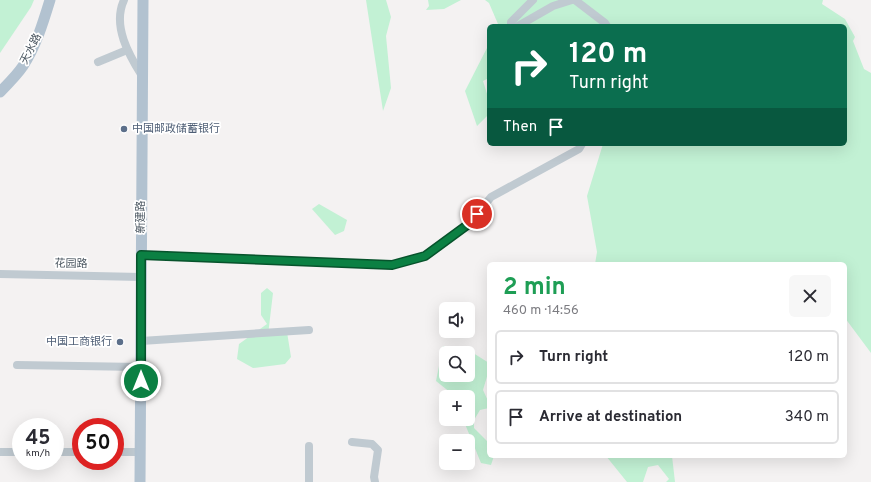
<!DOCTYPE html>
<meta charset="utf-8">
<style>
body{margin:0;font-family:Overpass,"Noto Sans SC",sans-serif;background:#f7f7f7;color:#2b2b33;height:100vh;display:flex;flex-direction:column;font-size:15px;white-space:nowrap}
*{box-sizing:border-box;margin:0}
p{font-size:13px;color:#7c7c81}
.icon{flex:none;width:22px;height:22px;fill:none;stroke:currentColor;stroke-width:2;stroke-linecap:round;stroke-linejoin:round}
.map{position:relative;flex:1;overflow:hidden}
.sheet{position:absolute;left:487px;top:262px;width:360px;height:196px;display:flex;flex-direction:column;background:#fff;border-radius:6px;box-shadow:0 4px 16px #0002}
.sheet>*{flex:none}
.banner{position:absolute;left:487px;top:24px;width:360px;height:122px;border-radius:6px;box-shadow:0 4px 16px #0002;background:#0b6e4f;color:#fff;overflow:hidden}
.controls{position:absolute;left:439px;top:302px;display:grid;gap:8px}
.controls a{display:grid;place-items:center;width:36px;height:36px;border-radius:6px;background:#fff;box-shadow:0 4px 16px #0002;font-size:20px}
.speed{position:absolute;left:12px;top:418px;display:flex;gap:8px;font-size:20px;font-weight:700;text-align:center}
.speed>*{display:grid;place-content:center;width:52px;height:52px;border-radius:50%;background:#fff;box-shadow:0 4px 16px #0002;line-height:1}
.speed small{font-size:10px;font-weight:400}
.speed .limit{border:6px solid #d22;background:#fff;color:#111}
.pin{position:absolute;display:grid;place-items:center;width:34px;height:34px;color:#fff;margin:-17px;border:2px solid #fff;border-radius:50%;box-shadow:0 1px 4px #0007}
.me{position:absolute;width:44px;margin:-22px;rotate:0deg;stroke-linejoin:round;filter:drop-shadow(0 0 3px #0008)}
.turn{display:flex;align-items:center;gap:14px;height:84px;padding:0 16px;font-size:18px}
.turn .icon{width:52px;height:52px;stroke-width:2.5}
.turn b{display:block;font-size:28px;line-height:34px}
.then{display:flex;align-items:center;height:38px;padding:0 16px;background:#0003;gap:8px;font-size:15px}
.round{display:grid;place-items:center;flex:none;width:42px;height:42px;border-radius:6px;background:#f7f7f7}
.overview{display:flex;align-items:center;justify-content:space-between;height:68px;padding:0 16px}
h1{font-size:24px;font-weight:700;line-height:30px;color:#1e9e55}
ul{padding:0;list-style:none}
li{display:flex;align-items:center;gap:12px;height:54px;margin:0 8px 6px;padding:0 8px;border:2px solid #e1e1e2;border-radius:6px}
li div{flex:1}
li b{display:block;font-size:15px}
li em{font-style:normal}
.map>svg:first-child{display:block}
.green{fill:#c2f1d4;fill-rule:evenodd}
.lines{fill:none;stroke-linecap:round;stroke-linejoin:round}
.minor{stroke:#c0cad1;stroke-width:8}
.major{stroke:#b2c2d0;stroke-width:11}
.route-casing{stroke:#07532c;stroke-width:10}
.route{stroke:#0b8043;stroke-width:7}
.service-dot{fill:#5c6f8a;stroke:#fff;stroke-width:1.5}
.labels{text-anchor:middle;dominant-baseline:central;stroke-width:3.5;stroke-linejoin:round;paint-order:stroke}
.street-label{font-size:11px;fill:#4a5660;stroke:#fff}
.service-label{font-size:11px;fill:#4e5e75;stroke:#fff;text-anchor:start}
</style>
<div class="map">
<svg width="871" height="482" viewBox="0 0 871 482">
<rect width="100%" height="100%" fill="#f4f2f2"/>
<g class="green">
<path d="M0 0H34L31 7 0 53Z"/>
<path d="M366 0H386L391 17 386 36 391 88 383 111Z"/>
<path d="M428 0H461L444 9 426 10 429 6Z"/>
<path d="M485 0H823L822 4 845 19 855 37 853 41 864 69 871 73V353L845 318V264H595L597 252 587 196 603 144H845V26H497L498 24 489 3Z"/>
<path d="M489 44V78L483 81 489 100V114L477 126 465 91Z"/>
<path d="M319 204 347 220 344 231 335 235 312 209Z"/>
<path d="M267 288 273 293 268 335 287 332 291 357 285 364 253 368 237 359 239 344 267 324 261 315V293Z"/>
<path d="M443 346H462L489 363V370L483 390 489 403V408L480 410 474 420V428L489 443V456H494L491 465 481 463 465 424 466 419H468V397H456L436 381ZM446 353H468V375H446Z"/>
<path d="M606 456H672L675 482H666L669 479 658 465 648 467 643 482H627Z"/>
</g>
<g class="lines">
<g class="minor">
<path d="M124 0C112 26 129 55 142 76"/>
<path d="M575 0 605 23 607 26"/>
<path d="M511 26V22L533 0"/>
<path d="M518 26 553 6 572 0"/>
<path d="M98 62 127 50"/>
<path d="M141 255 392 265 425 256 470 223 491 197 579 149 582 144"/>
<path d="M0 274 141 277"/>
<path d="M141 341 309 330"/>
<path d="M17 365 140 367"/>
<path d="M352 442 372 444 378 450 374 477 375 482"/>
<path d="M309 446V482"/>
<path d="M0 452H21"/>
<path d="M55 452H81"/>
<path d="M115 452H141"/>
</g>
<g class="major">
<path d="M0 92C8 84 17 75 23 66 36 46 43 23 50 0"/>
<path d="M140 482 143 0"/>
</g>
</g>
<g class="lines">
<g class="route-casing">
<path id="route" d="M141 381V255L392 265 425 256 470 223 477 214"/>
</g>
<use href="#route" class="route"/>
</g>
<g class="service-dot">
<circle cx="124" cy="129" r="4"/>
<circle cx="120" cy="342" r="4"/>
</g>
<g class="labels">
<g class="street-label">
<text transform="translate(31 49) rotate(-63)">天水路</text>
<text transform="translate(141 217) rotate(-90)">新建路</text>
<text transform="translate(71 264) rotate(1)">花园路</text>
</g>
<g class="service-label">
<text x="132" y="129">中国邮政储蓄银行</text>
<text x="112" y="342" text-anchor="end">中国工商银行</text>
</g>
</g>
</svg>
<div class="controls">
<a><svg class="icon" aria-label="sound" viewBox="0 0 24 24"><path d="M4 9h4l5-4v14l-5-4H4zM17 9q2 3 0 6"/></svg></a>
<a><svg class="icon" aria-label="search" viewBox="0 0 24 24"><circle cx="10" cy="10" r="6"/><path d="M15 15l6 6"/></svg></a>
<a>+</a>
<a>−</a>
</div>
<div class="speed"><div>45<small>km/h</small></div><div class="limit">50</div></div>
<div class="pin" style="left:477px;top:214px;background:#d93025"><svg class="icon" aria-label="arrive" viewBox="0 0 24 24"><path d="M6 21V4h12l-3 4 3 4H6"/></svg></div>
<svg class="me" style="left:141px;top:381px" viewBox="-20 -20 40 40"><circle r="17" fill="#0b8043" stroke="#fff" stroke-width="3"/><path d="M0-11L8 9 0 5-8 9z" fill="#fff"/></svg>
<div class="banner">
<div class="turn"><svg class="icon" aria-label="right" viewBox="0 0 24 24"><path d="M7 20v-9h11M14 6l5 5-5 5"/></svg><div><b>120 m</b>Turn right</div></div>
<div class="then">Then<svg class="icon" aria-label="arrive" viewBox="0 0 24 24"><path d="M6 21V4h12l-3 4 3 4H6"/></svg></div>
</div>
<section class="sheet">
<div class="overview"><div><h1>2 min</h1><p>460 m · 14:56</p></div><a class="round"><svg class="icon" aria-label="close" viewBox="0 0 24 24"><path d="M6 6l12 12M18 6L6 18"/></svg></a></div>
<ul>
<li><svg class="icon" aria-label="right" viewBox="0 0 24 24"><path d="M7 20v-9h11M14 6l5 5-5 5"/></svg><div><b>Turn right</b></div><em>120 m</em></li>
<li><svg class="icon" aria-label="arrive" viewBox="0 0 24 24"><path d="M6 21V4h12l-3 4 3 4H6"/></svg><div><b>Arrive at destination</b></div><em>340 m</em></li>
</ul>
</section>
</div>
